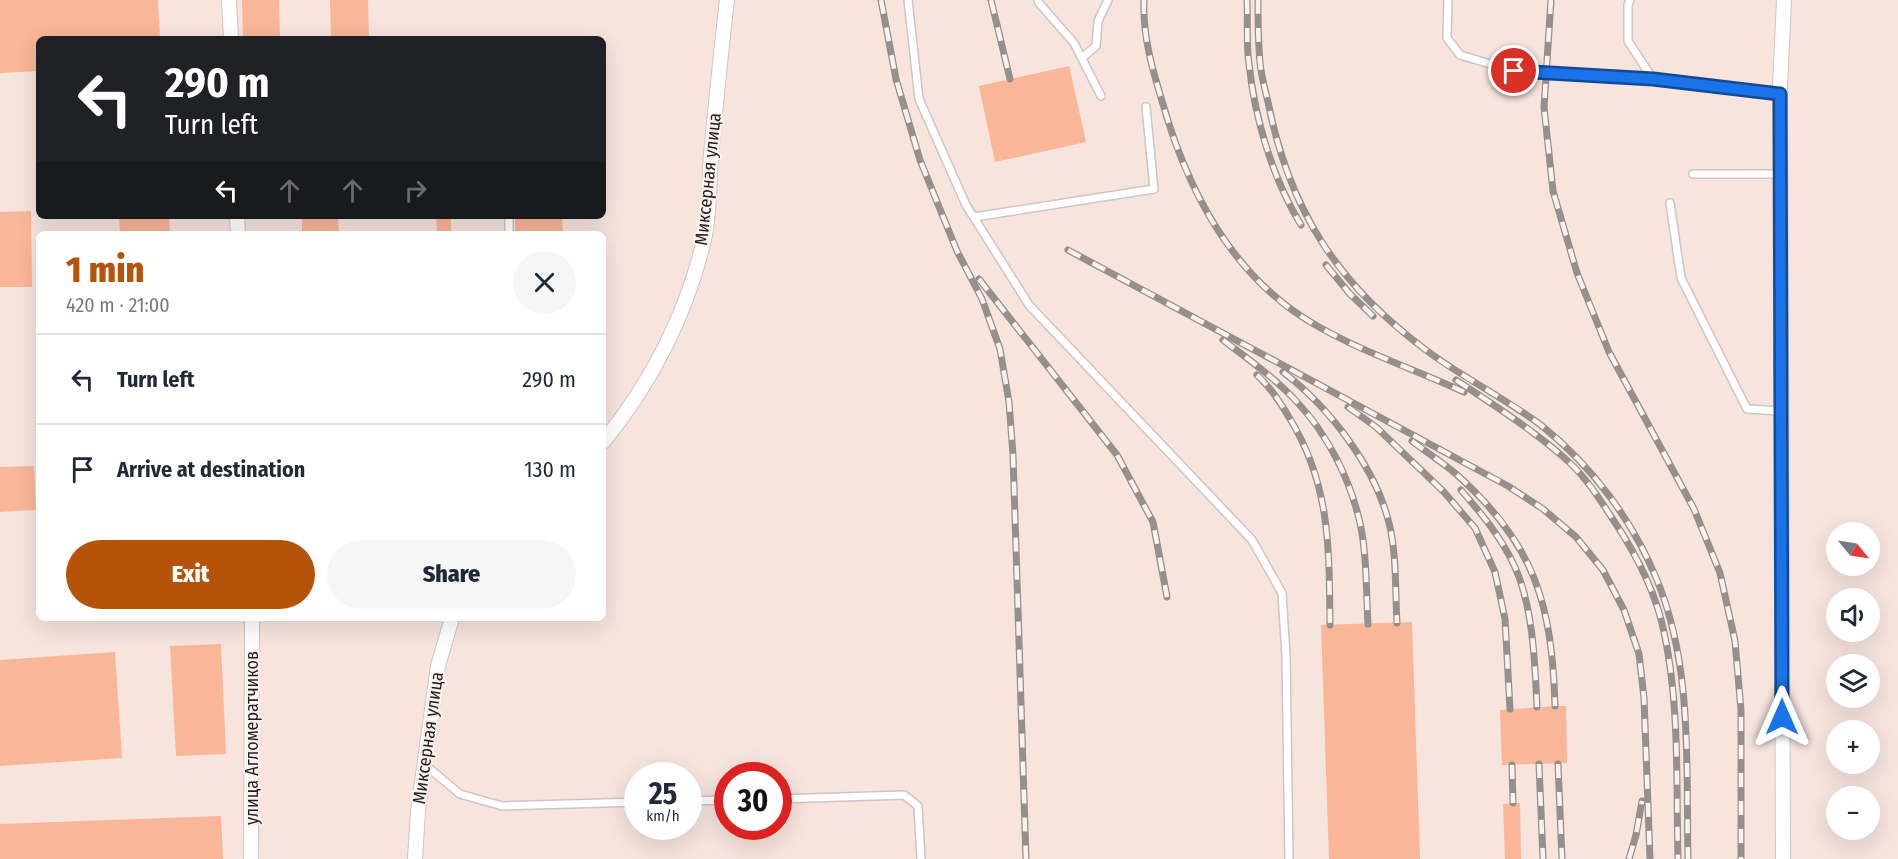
<!DOCTYPE html>
<meta charset="utf-8">
<style>
body{margin:0;font-family:"Fira Sans Condensed",sans-serif;background:#f6f6f7;color:#1f2937;height:100vh;display:flex;flex-direction:column;font-size:22px;white-space:nowrap}
*{box-sizing:border-box;margin:0}
p{font-size:20px;color:#747a83}
.icon{flex:none;width:33px;height:33px;fill:none;stroke:currentColor;stroke-width:2;stroke-linecap:round;stroke-linejoin:round}
.map{position:relative;flex:1;overflow:hidden}
.drawer{position:absolute;left:36px;top:231px;width:570px;height:390px;display:flex;flex-direction:column;background:#fff;border-radius:9px;box-shadow:0 6px 24px #0002}
.drawer>*{flex:none}
.banner{position:absolute;left:36px;top:36px;width:570px;height:183px;border-radius:9px;box-shadow:0 6px 24px #0002;background:#202124;color:#fff;overflow:hidden}
.needle{width:39px;rotate:120deg}
.buttons{position:absolute;left:1826px;top:522px;display:grid;gap:12px}
.buttons a{display:grid;place-items:center;width:54px;height:54px;border-radius:50%;background:#fff;box-shadow:0 6px 24px #0002;font-size:30px}
.speed{position:absolute;left:624px;top:762px;display:flex;gap:12px;font-size:30px;font-weight:700;text-align:center}
.speed>*{display:grid;place-content:center;width:78px;height:78px;border-radius:50%;background:#fff;box-shadow:0 6px 24px #0002;line-height:1}
.speed small{font-size:15px;font-weight:400}
.speed .limit{border:9px solid #d22;background:#fff;color:#111}
.pin{position:absolute;display:grid;place-items:center;width:51px;height:51px;color:#fff;margin:-26px;border:3px solid #fff;border-radius:50%;box-shadow:0 2px 6px #0007}
.me{position:absolute;width:66px;margin:-33px;rotate:0deg;stroke-linejoin:round;filter:drop-shadow(0 0 4px #0008)}
.turn{display:flex;align-items:center;gap:21px;height:126px;padding:0 30px;font-size:27px}
.turn .icon{width:78px;height:78px;stroke-width:2.5}
.turn b{display:block;font-size:42px;line-height:51px}
.lanes{display:flex;align-items:center;height:57px;padding:0 30px;background:#0003;justify-content:center;gap:30px;direction:ltr}
.lanes .off{opacity:.35}
.round{display:grid;place-items:center;flex:none;width:63px;height:63px;border-radius:32px;background:#f6f6f7}
.headline{display:flex;align-items:center;justify-content:space-between;height:102px;padding:0 30px}
h1{font-size:36px;font-weight:800;line-height:45px;color:#b45309}
.action{display:flex;gap:12px;margin-top:auto;padding:12px 30px}
.action a{flex:1;height:69px;border-radius:36px;background:#b45309;color:#fff;font-size:24px;font-weight:800;line-height:69px;text-align:center}
.action a+a{background:#f6f6f7;color:#1f2937}
ul{padding:0;list-style:none}
li{display:flex;align-items:center;gap:18px;height:90px;padding:0 30px;border-top:2px solid #e0e1e3}
li div{flex:1}
li b{display:block;font-size:22px}
li em{font-style:normal}
.map>svg:first-child{display:block}
.built{fill:#f6e4dd;fill-rule:evenodd}
.building{fill:#fab698}
.lines{fill:none;stroke-linecap:round;stroke-linejoin:round}
.service-casing{stroke:#cec6c2;stroke-width:10}
.minor-casing{stroke:#cec6c2;stroke-width:16}
.service{stroke:#fff;stroke-width:7}
.minor{stroke:#fff;stroke-width:14}
.rail-casing{stroke:#96908d;stroke-width:7}
.rail{stroke:#fbf1ed;stroke-width:4.5;stroke-dasharray:14;stroke-linecap:butt}
.route-casing{stroke:#114b97;stroke-width:15}
.route{stroke:#1a73e8;stroke-width:10}
.labels{text-anchor:middle;dominant-baseline:central;stroke-width:4.5;stroke-linejoin:round;paint-order:stroke}
.street-label{font-size:18px;fill:#24211f;stroke:#fbf1ed}
</style>
<div class="map">
<svg width="1898" height="859" viewBox="0 0 1898 859">
<rect width="100%" height="100%" fill="#fbf1ed"/>
<path class="built" d="M0 0H1898V859H0ZM39 39H603V216H39ZM39 234H603V618H39ZM1836 532H1869V566H1836ZM1836 598H1869V632H1836ZM1836 664H1869V698H1836ZM1836 730H1869V764H1836ZM638 776H688V826H638ZM728 776H778V826H728ZM1836 796H1869V830H1836Z"/>
<g class="building">
<path d="M0 0H158L160 39H39V71L0 73Z"/>
<path d="M242 0H279L280 39H243Z"/>
<path d="M330 0H368L369 39H331Z"/>
<path d="M1069 66 1086 142 995 162 979 86Z"/>
<path d="M31 211 32 287H0V212Z"/>
<path d="M119 216H169L170 234H120Z"/>
<path d="M436 216H451V234H437Z"/>
<path d="M515 216H562L563 234H515Z"/>
<path d="M338 217 339 234H302V218Z"/>
<path d="M34 466 36 510 0 512V467Z"/>
<path d="M1412 622 1420 859H1329L1321 625Z"/>
<path d="M221 644 226 754 176 756 170 646Z"/>
<path d="M115 652 122 758 0 766V660Z"/>
<path d="M1556 706H1566L1567 763 1502 765 1500 710Z"/>
<path d="M1520 803 1521 859H1505L1503 804Z"/>
<path d="M221 816 223 859H0V824Z"/>
</g>
<g class="lines">
<g class="service-casing">
<g id="service">
<path d="M908 0 919 99 966 205 1029 305 1252 540 1282 593 1286 656 1289 859"/>
<path d="M1038 0 1039 3 1074 43 1101 96"/>
<path d="M1448 0 1447 38 1460 55 1514 71 1653 79 1780 95"/>
<path d="M1630 0 1628 5V41L1653 79"/>
<path d="M1082 58 1096 46 1098 21 1108 0"/>
<path d="M1693 174H1780"/>
<path d="M1670 203 1681 278 1747 409 1781 411"/>
<path d="M509 216V234"/>
<path d="M974 217 1154 189 1146 107"/>
<path d="M424 764 460 794 502 806 638 802"/>
<path d="M778 799 904 795 918 806 921 859"/>
<path d="M688 801 728 800"/>
</g>
</g>
<g class="minor-casing">
<g id="minor">
<path d="M229 0 231 39"/>
<path d="M237 216 238 234"/>
<path d="M603 442C651 384 687 313 704 240 710 214 709 181 711 154 716 102 721 51 727 0"/>
<path d="M251 859 252 618"/>
<path d="M415 859 418 811 438 666 452 618"/>
<path d="M1783 859 1780 87 1784 0"/>
</g>
</g>
<use href="#service" class="service"/>
<use href="#minor" class="minor"/>
<g class="rail-casing">
<g id="rail">
<path d="M881 0 896 79 920 160 957 251 982 299 1000 349 1009 402 1013 455 1026 859"/>
<path d="M991 0 1010 79"/>
<path d="M1144 0C1142 42 1157 84 1169 124 1196 207 1241 284 1319 327 1365 353 1416 370 1464 392"/>
<path d="M1247 0C1248 21 1246 43 1249 64 1255 119 1272 177 1301 225"/>
<path d="M1258 0C1258 20 1258 41 1260 62 1261 75 1265 89 1268 102 1289 208 1335 281 1422 347 1459 376 1504 397 1542 426 1592 466 1633 521 1657 580 1693 667 1686 767 1688 859"/>
<path d="M1551 0 1544 107 1553 191 1577 273 1609 352 1694 509 1720 573 1735 641 1741 710V859"/>
<path d="M1068 250 1508 486 1543 509 1576 537 1603 570 1624 610 1639 654 1644 698 1650 859"/>
<path d="M1326 265 1350 294 1373 316"/>
<path d="M979 279 1117 455 1153 522 1167 597"/>
<path d="M1223 340C1248 359 1275 378 1297 402 1328 435 1350 479 1360 523 1367 555 1366 591 1368 624"/>
<path d="M1283 372C1328 406 1375 466 1389 523 1397 555 1395 590 1397 623"/>
<path d="M1257 375C1271 388 1281 403 1290 419 1331 486 1329 550 1330 625"/>
<path d="M1456 380C1495 406 1535 431 1570 463 1587 479 1601 501 1614 521 1636 554 1656 593 1664 632 1680 706 1676 784 1678 859"/>
<path d="M1348 407 1376 427 1443 491 1475 528 1495 572 1505 619 1510 709"/>
<path d="M1412 441C1426 452 1442 462 1456 474 1535 544 1552 604 1555 706"/>
<path d="M1461 490C1481 513 1501 537 1514 565 1533 605 1535 663 1537 707"/>
<path d="M1539 764 1543 859"/>
<path d="M1558 764 1562 859"/>
<path d="M1512 765 1513 803"/>
<path d="M1629 859 1636 835 1642 801"/>
</g>
</g>
<use href="#rail" class="rail"/>
</g>
<g class="lines">
<g class="route-casing">
<path id="route" d="M1514 71 1653 79 1780 94 1782 717"/>
</g>
<use href="#route" class="route"/>
</g>
<g class="labels">
<g class="street-label">
<text transform="translate(708 179) rotate(-84)">Миксерная улица</text>
<text transform="translate(252 738) rotate(-90)">улица Агломератчиков</text>
<text transform="translate(428 738) rotate(-82)">Миксерная улица</text>
</g>
</g>
</svg>
<div class="buttons">
<a><svg class="needle" viewBox="-14 -14 28 28"><path d="M0-13l5 13h-10z" fill="#e53935"/><path d="M0 13l5-13h-10z" fill="#747a83"/></svg></a>
<a><svg class="icon" aria-label="sound" viewBox="0 0 24 24"><path d="M4 9h4l5-4v14l-5-4H4zM17 9q2 3 0 6"/></svg></a>
<a><svg class="icon" aria-label="layers" viewBox="0 0 24 24"><path d="M12 4l9 5-9 5-9-5zM3 14l9 5 9-5"/></svg></a>
<a>+</a>
<a>−</a>
</div>
<div class="speed"><div>25<small>km/h</small></div><div class="limit">30</div></div>
<div class="pin" style="left:1514px;top:71px;background:#d93025"><svg class="icon" aria-label="arrive" viewBox="0 0 24 24"><path d="M6 21V4h12l-3 4 3 4H6"/></svg></div>
<svg class="me" style="left:1782px;top:717px" viewBox="-20 -20 40 40"><path d="M0-17L14 15 0 8-14 15z" fill="#1a73e8" stroke="#fff" stroke-width="4"/></svg>
<div class="banner">
<div class="turn"><svg class="icon" aria-label="left" viewBox="0 0 24 24"><path d="M17 20v-9H6M10 6l-5 5 5 5"/></svg><div><b>290 m</b>Turn left</div></div>
<div class="lanes"><svg class="icon" aria-label="left" viewBox="0 0 24 24"><path d="M17 20v-9H6M10 6l-5 5 5 5"/></svg><svg class="icon off" aria-label="ahead" viewBox="0 0 24 24"><path d="M12 20V5M6 11l6-6 6 6"/></svg><svg class="icon off" aria-label="ahead" viewBox="0 0 24 24"><path d="M12 20V5M6 11l6-6 6 6"/></svg><svg class="icon off" aria-label="right" viewBox="0 0 24 24"><path d="M7 20v-9h11M14 6l5 5-5 5"/></svg></div>
</div>
<section class="drawer">
<div class="headline"><div><h1>1 min</h1><p>420 m · 21:00</p></div><a class="round"><svg class="icon" aria-label="close" viewBox="0 0 24 24"><path d="M6 6l12 12M18 6L6 18"/></svg></a></div>
<ul>
<li><svg class="icon" aria-label="left" viewBox="0 0 24 24"><path d="M17 20v-9H6M10 6l-5 5 5 5"/></svg><div><b>Turn left</b></div><em>290 m</em></li>
<li><svg class="icon" aria-label="arrive" viewBox="0 0 24 24"><path d="M6 21V4h12l-3 4 3 4H6"/></svg><div><b>Arrive at destination</b></div><em>130 m</em></li>
</ul>
<div class="action"><a>Exit</a><a>Share</a></div>
</section>
</div>
